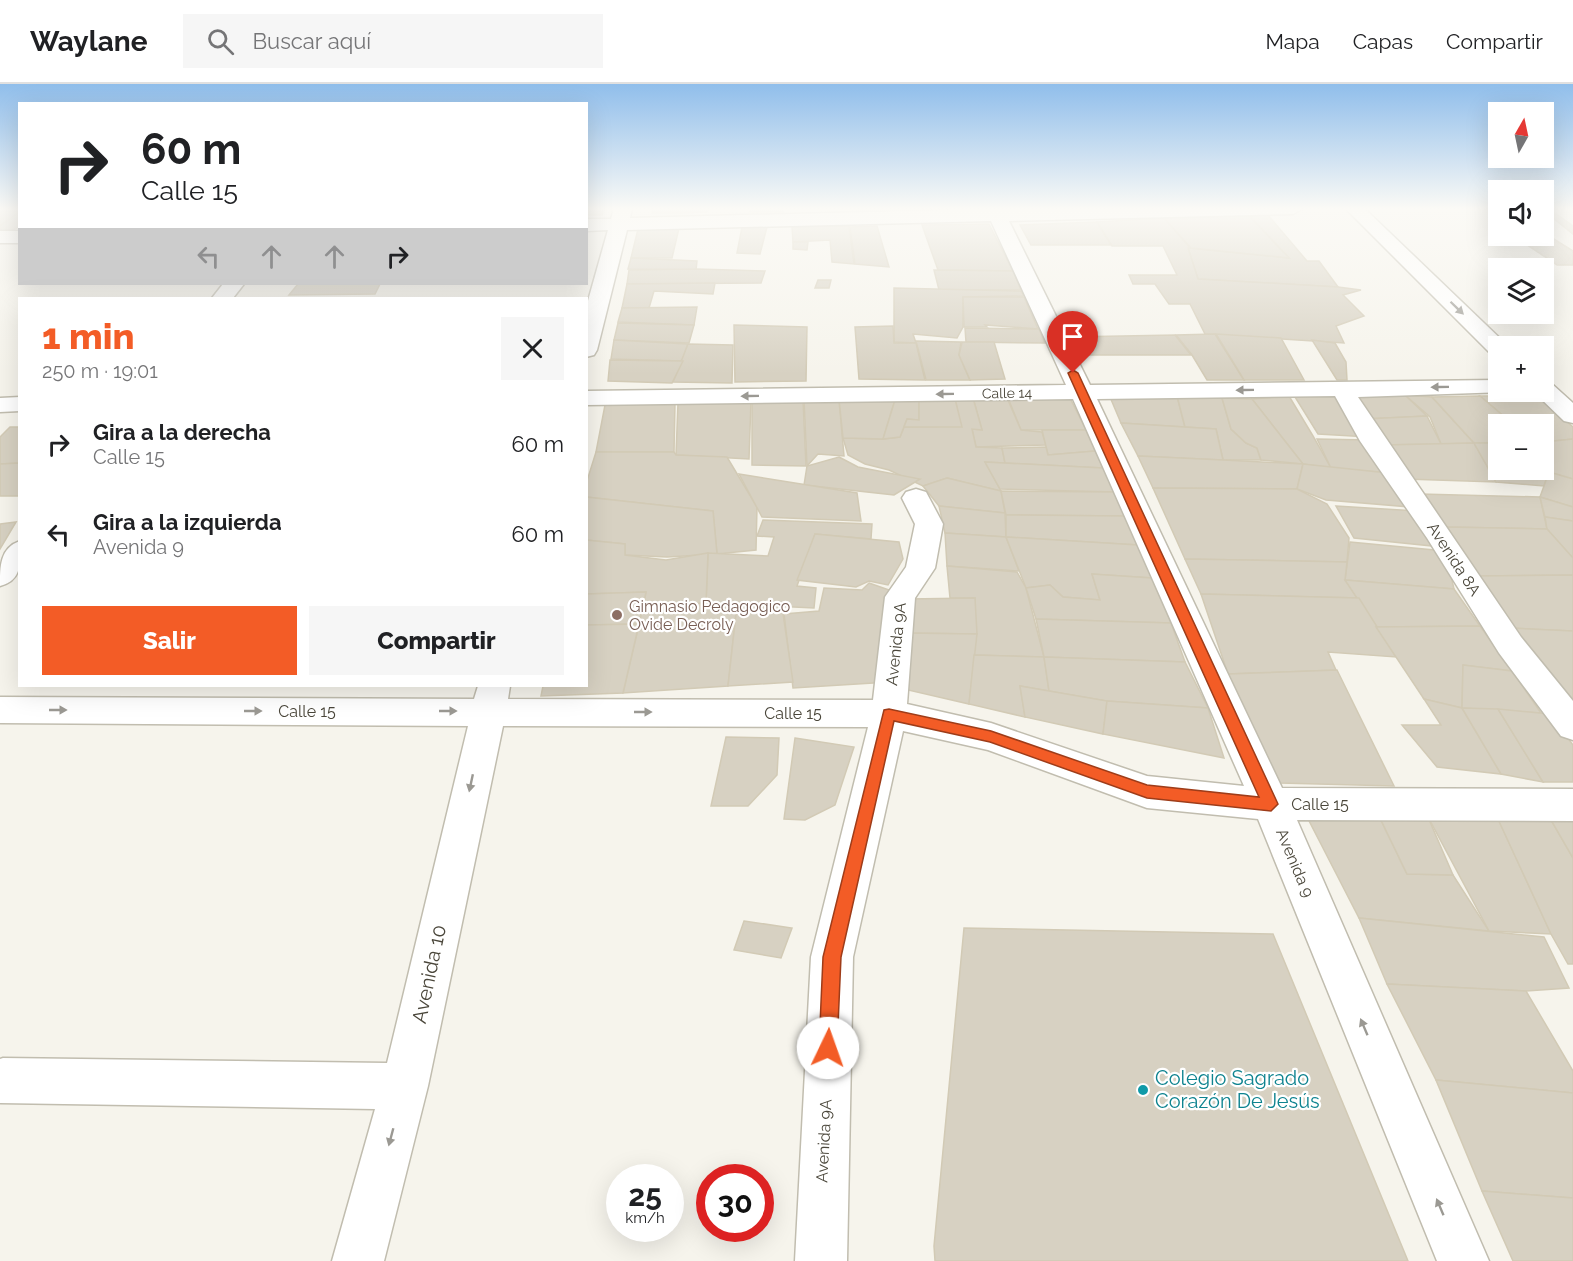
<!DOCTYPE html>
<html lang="es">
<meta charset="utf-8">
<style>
body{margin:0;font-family:Raleway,sans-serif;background:#f6f6f6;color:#202124;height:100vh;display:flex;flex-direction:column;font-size:22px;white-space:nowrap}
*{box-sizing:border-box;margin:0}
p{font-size:20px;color:#757577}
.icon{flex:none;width:33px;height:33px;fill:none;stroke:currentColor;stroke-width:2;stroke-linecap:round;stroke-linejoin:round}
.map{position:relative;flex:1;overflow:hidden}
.panel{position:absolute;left:18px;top:213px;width:570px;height:390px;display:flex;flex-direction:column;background:#fff;border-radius:0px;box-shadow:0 6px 24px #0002}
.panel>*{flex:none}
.guide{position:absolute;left:18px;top:18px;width:570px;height:183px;border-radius:0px;box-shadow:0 6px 24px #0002;background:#fff;color:#202124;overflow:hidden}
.needle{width:39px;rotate:9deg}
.tools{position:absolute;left:1488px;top:18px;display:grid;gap:12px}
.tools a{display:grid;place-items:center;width:66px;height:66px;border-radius:0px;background:#fff;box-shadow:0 6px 24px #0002;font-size:30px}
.speed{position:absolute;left:606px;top:1080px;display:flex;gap:12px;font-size:30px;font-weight:700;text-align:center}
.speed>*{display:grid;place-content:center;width:78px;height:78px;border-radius:50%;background:#fff;box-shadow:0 6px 24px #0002;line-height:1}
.speed small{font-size:15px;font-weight:400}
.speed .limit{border:9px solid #d22;background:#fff;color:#111}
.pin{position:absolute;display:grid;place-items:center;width:51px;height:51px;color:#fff;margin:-62px -26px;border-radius:50% 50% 50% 0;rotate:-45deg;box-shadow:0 0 6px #0007}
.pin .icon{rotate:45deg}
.me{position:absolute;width:66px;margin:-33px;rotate:3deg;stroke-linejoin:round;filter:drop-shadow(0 0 4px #0008)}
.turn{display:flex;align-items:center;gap:21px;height:126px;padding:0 24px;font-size:27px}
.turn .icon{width:78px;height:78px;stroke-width:2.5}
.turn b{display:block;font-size:42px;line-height:51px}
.lanes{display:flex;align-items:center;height:57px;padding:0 24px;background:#0003;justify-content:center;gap:30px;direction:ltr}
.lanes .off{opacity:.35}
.round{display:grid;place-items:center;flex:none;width:63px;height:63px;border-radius:0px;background:#f6f6f6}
.summary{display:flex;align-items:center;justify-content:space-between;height:102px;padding:0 24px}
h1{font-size:36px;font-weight:800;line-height:45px;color:#f35c26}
.action{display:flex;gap:12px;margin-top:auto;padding:12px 24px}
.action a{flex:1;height:69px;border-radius:0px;background:#f35c26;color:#fff;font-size:24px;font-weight:800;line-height:69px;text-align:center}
.action a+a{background:#f6f6f6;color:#202124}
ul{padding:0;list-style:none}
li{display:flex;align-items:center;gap:18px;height:90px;padding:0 24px}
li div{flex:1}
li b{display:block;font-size:22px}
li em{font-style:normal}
header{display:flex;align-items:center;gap:36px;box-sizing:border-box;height:84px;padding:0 30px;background:#fff;border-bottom:2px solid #e0e0e0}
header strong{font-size:28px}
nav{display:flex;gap:33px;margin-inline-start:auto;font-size:21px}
.search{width:420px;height:54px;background:#f6f6f6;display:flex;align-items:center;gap:15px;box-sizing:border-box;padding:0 21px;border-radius:0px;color:#757577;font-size:22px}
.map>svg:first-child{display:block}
.building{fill:#d7d1c2;stroke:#d2cab5;stroke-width:1.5}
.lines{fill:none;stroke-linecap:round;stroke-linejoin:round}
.minor-casing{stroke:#c1bdaf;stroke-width:3}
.minor{fill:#fff;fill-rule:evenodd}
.oneway{fill:#9b9993}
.route{fill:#f35c26;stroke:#9e3c19;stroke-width:1.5}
.education-dot{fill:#8d6e63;stroke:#fff;stroke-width:2}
.culture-dot{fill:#0f9aa8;stroke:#fff;stroke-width:2}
.labels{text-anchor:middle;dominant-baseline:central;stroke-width:4.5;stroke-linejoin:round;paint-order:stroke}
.far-street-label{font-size:14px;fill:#4a463a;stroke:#fff}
.street-label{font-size:16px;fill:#4a463a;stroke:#fff}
.education-label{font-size:16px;fill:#785e54;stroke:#fff;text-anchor:start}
.near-street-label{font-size:20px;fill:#4a463a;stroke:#fff}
.near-culture-label{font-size:20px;fill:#0d838f;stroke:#fff;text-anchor:start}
</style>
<header>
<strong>Waylane</strong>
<div class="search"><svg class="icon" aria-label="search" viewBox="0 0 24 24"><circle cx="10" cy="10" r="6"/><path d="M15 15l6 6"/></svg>Buscar aquí</div>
<nav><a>Mapa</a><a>Capas</a><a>Compartir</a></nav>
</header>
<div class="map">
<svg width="1573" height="1177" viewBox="0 0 1573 1177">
<rect width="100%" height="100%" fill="#f6f4ec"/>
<g class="building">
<path d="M586 125H604L602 131H586Z"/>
<path d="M653 125H682L681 129H652Z"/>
<path d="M682 125H708L707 128 681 129Z"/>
<path d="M750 125H782L783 128H750Z"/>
<path d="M0 127H20L0 142Z"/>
<path d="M20 128V142L13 146 0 147V142Z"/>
<path d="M1555 129 1573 142V150L1548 130Z"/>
<path d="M1268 131 1307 177H1319L1338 203 1198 195 1188 164 1289 174 1250 132Z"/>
<path d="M1249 132 1289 174 1191 164 1164 134Z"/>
<path d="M1164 134 1190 164H1188L1198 195 1338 203 1361 206 1343 211 1364 232 1336 242 1344 259 1205 250 1190 220H1169L1155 200H1133L1129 191H1177L1163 162H1112L1097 138Z"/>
<path d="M1097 138 1111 161H1031L1020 141Z"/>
<path d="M989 140 1013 187 938 186 922 141Z"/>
<path d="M849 142 854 180 832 178 830 156 793 158 792 143Z"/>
<path d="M877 142 889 183 855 180 850 143Z"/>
<path d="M742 143H767L760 170 737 169Z"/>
<path d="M679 144 672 174H631L638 145Z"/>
<path d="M1544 149 1573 167V181H1557L1514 152H1544Z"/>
<path d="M793 158H808L807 166 793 165Z"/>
<path d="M631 174 697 177 696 186 628 185Z"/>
<path d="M697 185 765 187 761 199 627 200 629 186Z"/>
<path d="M934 186 1013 187 1021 206H939Z"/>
<path d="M818 196H831L829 204H815Z"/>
<path d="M715 199 713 210 654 207 649 224H622L627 200Z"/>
<path d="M298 200H380L375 210 289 211Z"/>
<path d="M894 204 1021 207 1024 212 963 213V243L957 254 913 250 916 259 894 258Z"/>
<path d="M963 213H1024L1038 245 985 241 987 243H964Z"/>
<path d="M697 223 694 241 618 238 622 224Z"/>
<path d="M618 239 694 241 689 259 614 256Z"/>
<path d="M734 241 807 243 806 297 735 298Z"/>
<path d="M893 242 894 259H916L925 296 859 295 855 243Z"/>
<path d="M965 244 1039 245 1045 259 966 258Z"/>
<path d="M1215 250 1244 296H1207L1192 271 1176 251Z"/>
<path d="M1216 250 1281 254 1304 296H1244Z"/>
<path d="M1175 251 1191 271H1078L1069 253Z"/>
<path d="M614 256 688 260 682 277 611 275Z"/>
<path d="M1312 256 1335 259 1346 278 1347 296H1337Z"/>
<path d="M916 257 961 258 959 271 970 296H926Z"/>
<path d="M962 258H994L1005 295 970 296 959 271Z"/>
<path d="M688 260 733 261 732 299 673 298Z"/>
<path d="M610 276 683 277 672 299 608 297Z"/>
<path d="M1405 311 1427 332 1365 335 1349 313Z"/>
<path d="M1405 311 1432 313 1474 359 1441 360 1430 333Z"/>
<path d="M1069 312 1086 346H1021L1008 314Z"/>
<path d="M1177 312 1185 343 1121 339 1110 313Z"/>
<path d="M1177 312 1222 314 1231 345 1246 359 1257 364 1261 376H1223L1216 345 1185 343Z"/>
<path d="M1289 312 1313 352 1331 384 1303 380 1252 315Z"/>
<path d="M1336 312 1368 353 1318 350 1295 313Z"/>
<path d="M1480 312H1537L1573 343V355L1544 358V340H1513Z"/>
<path d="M1480 312 1513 340H1498V359H1474L1432 313Z"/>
<path d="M973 314H1007L1021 346 1042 348 1046 361 976 363 972 345 982 346Z"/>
<path d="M973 314 982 346 972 345 976 363 1002 364 1005 379 985 378 1001 407 947 394 923 402 889 386 865 380 848 371 843 354 883 355 900 353 904 343 961 342 955 315Z"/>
<path d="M1222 314 1252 315 1303 380 1261 376 1257 364 1246 359 1231 345Z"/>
<path d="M839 315 844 372 818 370 807 382 804 316Z"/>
<path d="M839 315 895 316 883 355 843 354Z"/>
<path d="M919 315V336L907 335 900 353 883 355 895 316Z"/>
<path d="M919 315H955L962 343H904L907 335 919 336Z"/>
<path d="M803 316 806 382 752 381V317Z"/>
<path d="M751 317 749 375 676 371 678 319Z"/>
<path d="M675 319 674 368H596L605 321Z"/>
<path d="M1427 332 1441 360 1383 361 1365 335Z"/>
<path d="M1121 339 1216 345 1223 376 1138 372Z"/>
<path d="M10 343H20V379L0 380V353Z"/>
<path d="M1042 346H1086L1095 367 1048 371Z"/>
<path d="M1317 355 1368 356 1388 389 1331 384Z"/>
<path d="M1573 355V395L1549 388 1544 377V358Z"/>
<path d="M1474 359 1496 398 1405 395 1383 361Z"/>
<path d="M1474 359H1498V386H1544V377L1549 388 1544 402 1496 398Z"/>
<path d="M1046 363 1048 371 1095 367 1103 384 1005 379 1002 364Z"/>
<path d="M596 368H674L676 371 727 373 757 423 756 466 717 470 713 427 586 413V400Z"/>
<path d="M1138 372 1223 376 1303 380 1297 405 1153 404Z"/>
<path d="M839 373 858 383 920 395 894 411 804 401 807 382Z"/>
<path d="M985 378 1103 384 1115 408 1000 405Z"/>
<path d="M20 379V412H0V380Z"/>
<path d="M1303 380 1388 389 1411 423 1326 416 1297 405Z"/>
<path d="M1549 388 1573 395V423L1540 413Z"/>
<path d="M739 390 857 409 861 437 762 433Z"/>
<path d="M947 394 1001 407 1005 429 939 422 923 402Z"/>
<path d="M1153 404 1297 405 1327 420 1349 454 1347 478 1185 475Z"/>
<path d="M1001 407 1115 408 1125 432 1006 431Z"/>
<path d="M1420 410 1540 413 1547 445 1445 443Z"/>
<path d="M586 413 713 427 717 470 667 473 625 471V460L586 456Z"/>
<path d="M1540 413 1573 423V437L1545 433Z"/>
<path d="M939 422 1005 429 1006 453 945 449Z"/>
<path d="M1336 422 1417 427 1442 463 1354 454Z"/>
<path d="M1006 431 1125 432 1138 461 1006 453Z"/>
<path d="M1545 433 1573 437V474L1547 445Z"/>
<path d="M763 436 872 440 871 455 815 450 797 502 816 504 814 524 706 519 708 469 768 472 774 453 757 452Z"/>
<path d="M16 438 0 465V440Z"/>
<path d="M1445 443 1547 445 1573 474V491L1476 492Z"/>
<path d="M945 449 1006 453 1019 487 947 482Z"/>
<path d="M815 450 899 458 903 475 888 501 869 497 856 503 797 496Z"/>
<path d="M1006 453 1138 461 1152 494 1092 490 1100 516 1063 513 1050 501 1026 504Z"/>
<path d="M586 456 625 460V471L666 476 708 469 706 519 643 523 646 508 586 510Z"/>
<path d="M1350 458 1445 467 1454 505 1345 496Z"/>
<path d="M1185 475 1347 478 1345 496 1359 514 1201 510Z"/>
<path d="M947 482 1017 488 1026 504 1044 573 974 571 975 514H950Z"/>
<path d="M1092 490 1152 494 1171 539 1036 535 1026 504 1050 501 1063 513 1100 516Z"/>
<path d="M1573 491V547L1509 544 1476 492Z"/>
<path d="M1345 496 1454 505 1480 542 1376 543Z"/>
<path d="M869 499 892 507V547L880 552 889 598 793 604 784 530 819 527 824 504 862 506Z"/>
<path d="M646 508 639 540 586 541V510Z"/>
<path d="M1201 510 1359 514 1396 573 1328 568 1336 586 1228 590Z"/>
<path d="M975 514 977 550 905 549 907 515Z"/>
<path d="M706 519 737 521 728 602 623 609 643 523Z"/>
<path d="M737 521 782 523 793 598 728 602Z"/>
<path d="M1036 535 1171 539 1185 578 1044 573Z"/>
<path d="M639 540 623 609 541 612 543 602H586V541Z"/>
<path d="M1480 542 1512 587 1463 581 1462 624 1424 615 1376 543Z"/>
<path d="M1509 544 1573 547V620Z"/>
<path d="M905 549 977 550 969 620 908 606Z"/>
<path d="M974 571 1044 573 1049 607 1020 602 1025 633 969 620Z"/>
<path d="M1044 573 1185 578 1208 624 1107 617 1049 607Z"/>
<path d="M1463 581 1512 587 1541 629 1462 624Z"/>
<path d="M1337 586 1394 702 1280 699 1228 590Z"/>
<path d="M1020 602 1107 617 1103 650 1025 633Z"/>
<path d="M1424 615 1462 624 1501 690 1437 683 1402 641H1441Z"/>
<path d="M1107 617 1208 624 1224 674 1103 650Z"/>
<path d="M1462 624 1498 625 1543 698 1501 690Z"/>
<path d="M1498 625 1550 630 1573 661V698H1543Z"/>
<path d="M726 653 779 654 777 691 748 722H711Z"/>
<path d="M795 654 854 663 835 721 805 736 784 735Z"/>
<path d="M1305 729 1378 730 1407 790 1453 791 1489 847 1359 834Z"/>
<path d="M1378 730 1427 731 1453 791 1407 790Z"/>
<path d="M1427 731 1498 735 1551 850 1489 847Z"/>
<path d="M1498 735 1551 736 1573 774V880H1568L1551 850Z"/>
<path d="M1573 735V774L1551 736Z"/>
<path d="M1359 834 1544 853 1569 904 1526 907 1387 900Z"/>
<path d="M744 837 792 844 781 874 734 866Z"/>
<path d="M964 844 1273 850 1408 1177H935L934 1162Z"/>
<path d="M1387 900 1526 907 1573 987V1009L1436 996Z"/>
<path d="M1436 996 1573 1009V1114L1482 1107Z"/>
<path d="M1482 1107 1573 1114V1177H1513Z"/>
</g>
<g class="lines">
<g class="minor-casing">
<g id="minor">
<path d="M614 125H632L630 134 985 125H1302L1293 130 1009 137 1090 301 1498 296V308H1506L1358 313 1521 553 1573 617V656L1561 652 1499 569 1427 454 1360 357 1335 312 1097 315 1282 704 1573 705V737L1297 736 1489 1177H1437L1258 735 1147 724 988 666 903 647 853 873 847 1177H795L811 873 868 643 503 642 428 1002 384 1177H332L375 1025 0 1019V975L3 974 387 979 468 642 0 639V613L474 615 478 602H510L508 615 873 616 885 513 906 483 915 440 902 414 906 408 916 405 926 408 943 440 935 484 915 514 907 620 991 639 1147 692 1244 702 1073 315 586 321V307L1066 301 991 137 627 146 597 266 594 271 586 273V224L608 146 586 147V135H611Z"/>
<path d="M1346 125H1365L1508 262H1498V271L1490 269Z"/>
<rect x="0" y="147" width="20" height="12"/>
<path d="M223 200H244L233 214H212Z"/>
<path d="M1544 298 1552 300 1573 319V339L1564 337 1536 310 1534 308H1544Z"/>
<path d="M20 313V327L0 328V314Z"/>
<path d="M20 457C20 478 23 496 0 502 0 482 0 464 20 457Z"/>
</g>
</g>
<use href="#minor" class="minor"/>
</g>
<defs><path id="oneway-solid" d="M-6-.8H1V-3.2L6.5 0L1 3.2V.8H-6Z" transform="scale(1.5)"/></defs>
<g class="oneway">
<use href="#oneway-solid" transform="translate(1457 224) rotate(44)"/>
<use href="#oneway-solid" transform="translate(1440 303) rotate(179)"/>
<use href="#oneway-solid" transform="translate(1245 306) rotate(179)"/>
<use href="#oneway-solid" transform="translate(945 310) rotate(179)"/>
<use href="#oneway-solid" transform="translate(750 312) rotate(179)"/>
<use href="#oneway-solid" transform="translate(58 626)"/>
<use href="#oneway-solid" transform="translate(253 627)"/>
<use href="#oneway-solid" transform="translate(448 627)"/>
<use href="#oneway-solid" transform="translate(643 628)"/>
<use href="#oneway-solid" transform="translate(471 699) rotate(102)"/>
<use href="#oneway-solid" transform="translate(1364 943) rotate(-113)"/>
<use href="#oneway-solid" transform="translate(391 1053) rotate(105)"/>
<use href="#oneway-solid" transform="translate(1440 1123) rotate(-113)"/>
</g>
<linearGradient id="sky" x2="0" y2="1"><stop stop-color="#90beeb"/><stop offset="0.43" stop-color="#fbfaf6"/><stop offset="1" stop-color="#fbfaf6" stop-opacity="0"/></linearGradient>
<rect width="1573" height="290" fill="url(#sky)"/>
<path class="route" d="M1073 286 1078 289 1278 720 1271 727 1147 714 990 658 894 637 841 873 837 964 835 970 828 973 821 970 819 964 823 873 884 626 889 625 991 647 1147 701 1259 713 1068 289Z"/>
<circle class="education-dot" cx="617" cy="531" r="6"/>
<circle class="culture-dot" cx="1143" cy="1006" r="6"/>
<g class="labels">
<g class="far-street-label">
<text transform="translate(1007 309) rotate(-1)">Calle 14</text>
</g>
<g class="street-label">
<text transform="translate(1454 475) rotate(57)">Avenida 8A</text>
<text transform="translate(896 560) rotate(-84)">Avenida 9A</text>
<text x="307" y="627">Calle 15</text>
<text x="793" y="629">Calle 15</text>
<text x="1320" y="720">Calle 15</text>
<text transform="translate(1295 779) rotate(67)">Avenida 9</text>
<text transform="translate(824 1057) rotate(-87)">Avenida 9A</text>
</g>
<g class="education-label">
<text x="629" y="522">Gimnasio Pedagogico<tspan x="629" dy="18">Ovide Decroly</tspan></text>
</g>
<g class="near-street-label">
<text transform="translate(429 890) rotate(-78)">Avenida 10</text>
</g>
<g class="near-culture-label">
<text x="1155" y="994">Colegio Sagrado<tspan x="1155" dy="23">Corazón De Jesús</tspan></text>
</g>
</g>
</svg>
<div class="tools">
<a><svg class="needle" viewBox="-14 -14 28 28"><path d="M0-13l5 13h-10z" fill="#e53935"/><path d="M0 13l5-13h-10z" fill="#757577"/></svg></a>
<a><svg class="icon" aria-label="sound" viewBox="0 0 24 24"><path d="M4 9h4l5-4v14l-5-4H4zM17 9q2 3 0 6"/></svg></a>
<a><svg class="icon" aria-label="layers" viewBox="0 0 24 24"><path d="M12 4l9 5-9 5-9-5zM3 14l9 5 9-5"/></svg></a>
<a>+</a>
<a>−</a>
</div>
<div class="speed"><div>25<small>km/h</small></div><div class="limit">30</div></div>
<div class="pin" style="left:1073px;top:289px;background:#d93025"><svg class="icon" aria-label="arrive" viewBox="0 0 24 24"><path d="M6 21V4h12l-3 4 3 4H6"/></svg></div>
<svg class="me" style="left:828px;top:964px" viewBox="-20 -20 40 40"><circle r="19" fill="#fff"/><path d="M0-13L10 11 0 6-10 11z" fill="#f35c26"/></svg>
<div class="guide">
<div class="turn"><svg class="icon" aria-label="right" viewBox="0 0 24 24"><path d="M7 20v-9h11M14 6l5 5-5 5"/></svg><div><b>60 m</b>Calle 15</div></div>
<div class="lanes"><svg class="icon off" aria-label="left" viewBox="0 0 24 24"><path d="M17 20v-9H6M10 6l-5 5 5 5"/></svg><svg class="icon off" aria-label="ahead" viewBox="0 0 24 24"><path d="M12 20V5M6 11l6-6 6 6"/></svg><svg class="icon off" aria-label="ahead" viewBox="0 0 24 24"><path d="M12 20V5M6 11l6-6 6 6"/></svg><svg class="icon" aria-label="right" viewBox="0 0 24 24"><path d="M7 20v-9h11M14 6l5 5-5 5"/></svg></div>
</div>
<section class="panel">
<div class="summary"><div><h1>1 min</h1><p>250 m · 19:01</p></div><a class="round"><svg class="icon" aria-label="close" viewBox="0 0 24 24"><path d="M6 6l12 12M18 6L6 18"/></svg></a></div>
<ul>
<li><svg class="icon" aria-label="right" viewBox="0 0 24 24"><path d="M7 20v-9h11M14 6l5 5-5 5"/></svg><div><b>Gira a la derecha</b><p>Calle 15</p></div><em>60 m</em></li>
<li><svg class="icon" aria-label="left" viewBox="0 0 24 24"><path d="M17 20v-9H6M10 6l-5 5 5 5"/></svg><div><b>Gira a la izquierda</b><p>Avenida 9</p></div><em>60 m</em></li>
</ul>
<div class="action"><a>Salir</a><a>Compartir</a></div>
</section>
</div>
